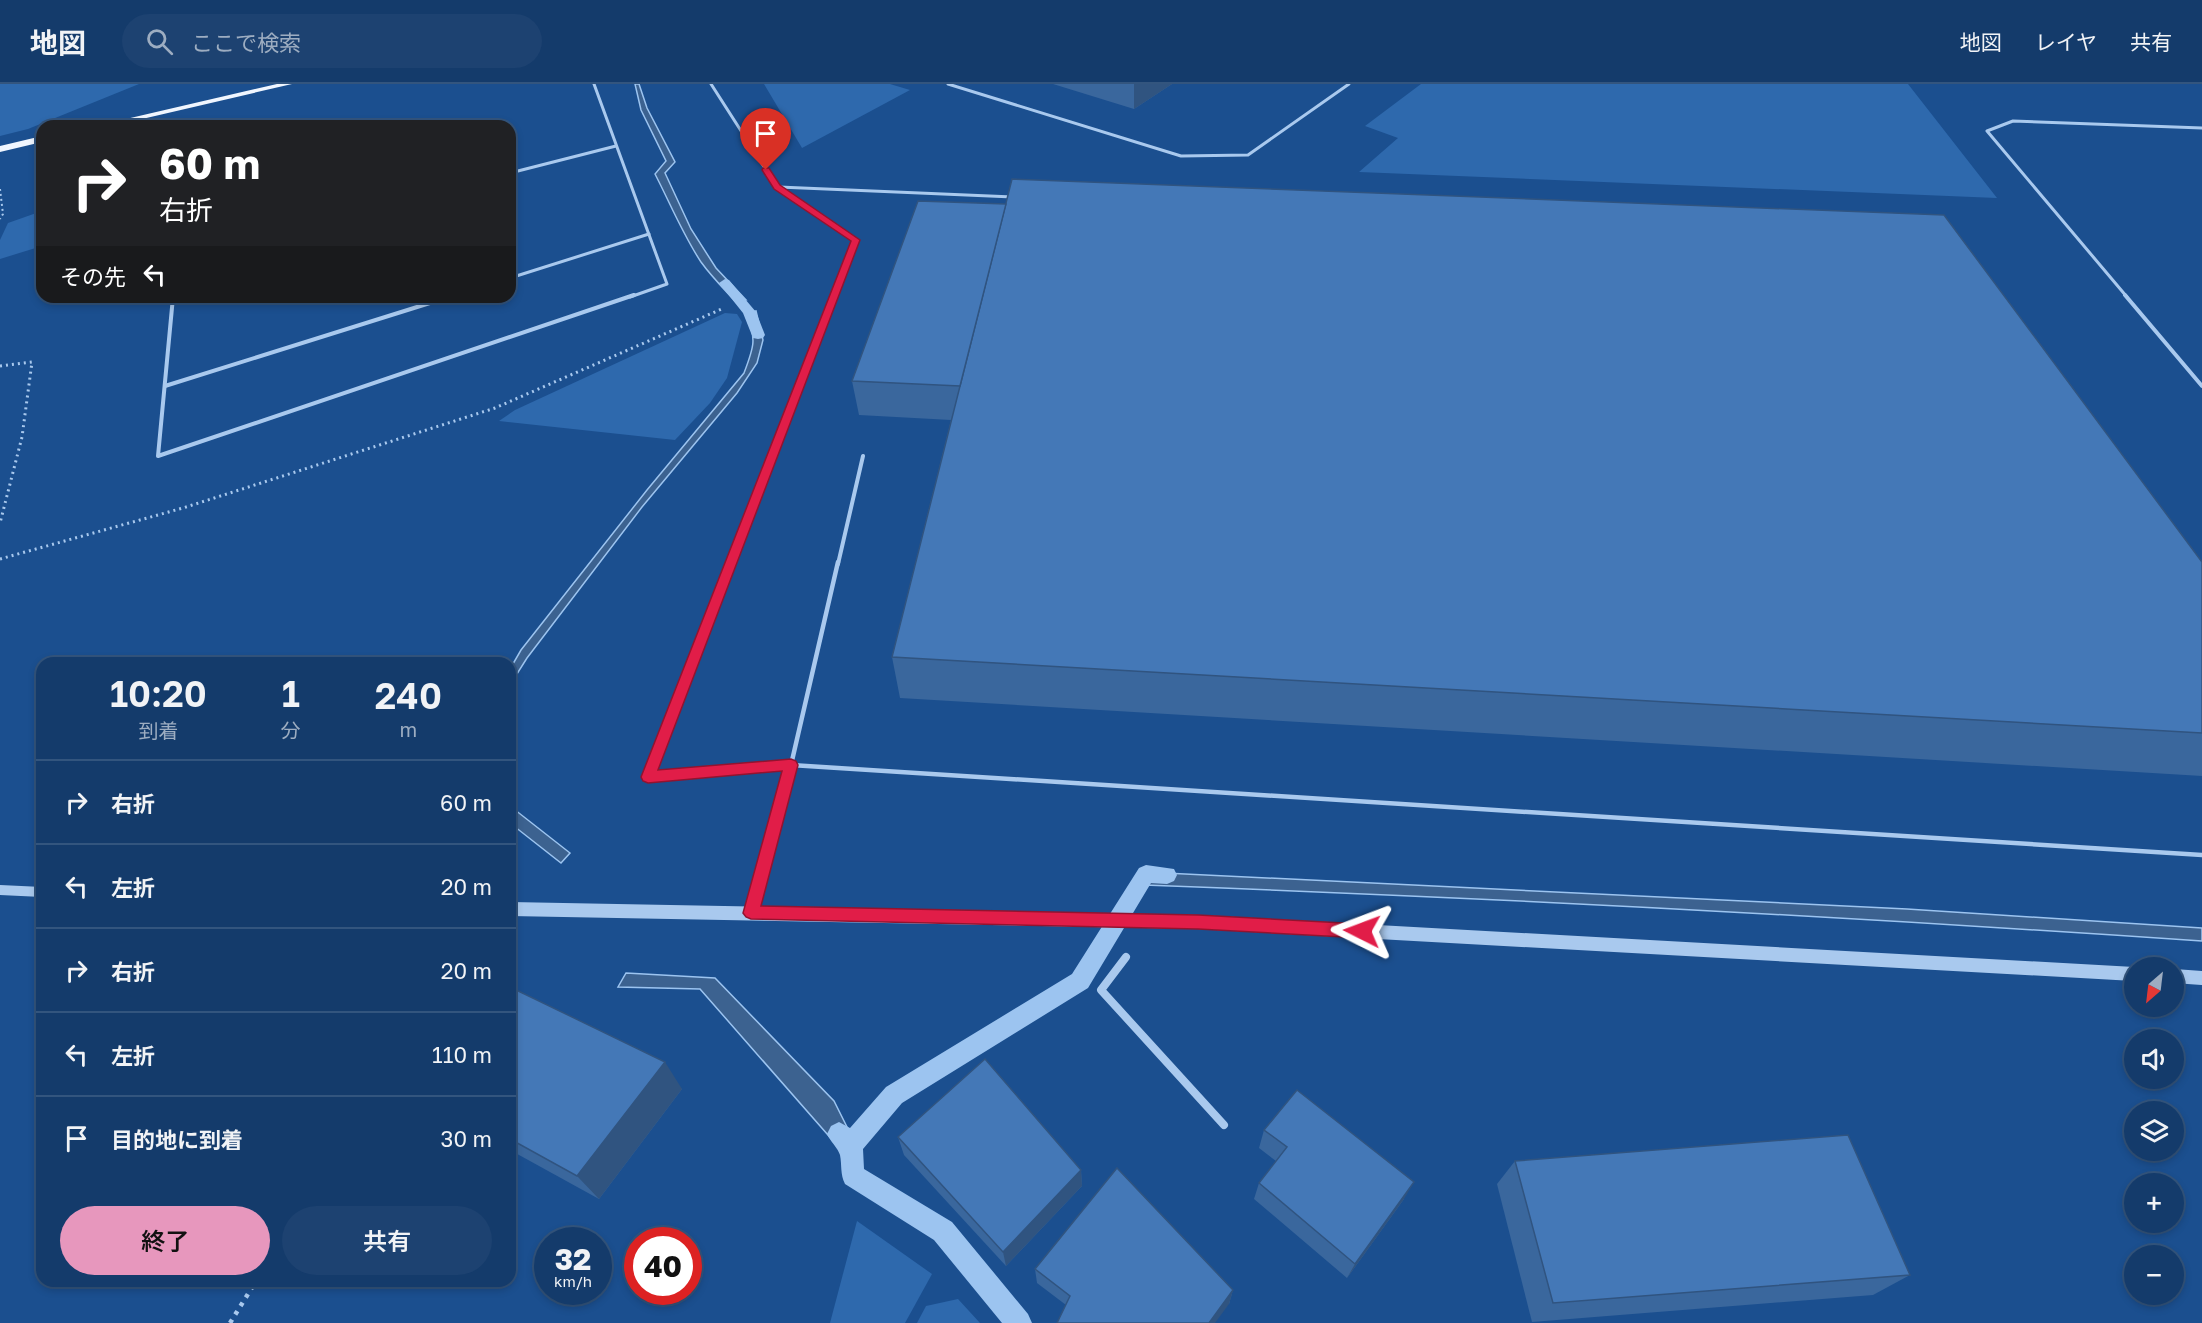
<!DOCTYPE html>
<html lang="ja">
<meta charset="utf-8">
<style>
body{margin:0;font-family:"Golos Text","Noto Sans JP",sans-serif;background:#1d4271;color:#f1f3f6;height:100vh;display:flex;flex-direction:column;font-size:22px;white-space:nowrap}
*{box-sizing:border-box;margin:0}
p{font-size:20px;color:#9dadc1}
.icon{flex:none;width:33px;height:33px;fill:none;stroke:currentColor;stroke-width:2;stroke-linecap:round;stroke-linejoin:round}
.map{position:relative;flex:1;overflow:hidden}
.side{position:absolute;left:36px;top:573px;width:480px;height:630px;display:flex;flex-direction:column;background:#143b6b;border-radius:18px;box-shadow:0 3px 9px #0003,0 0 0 2px #33557e}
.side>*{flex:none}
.top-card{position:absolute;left:36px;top:36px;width:480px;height:183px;border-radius:18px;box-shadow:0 3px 9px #0003,0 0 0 2px #33557e;background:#202124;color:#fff;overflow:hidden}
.needle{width:39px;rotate:208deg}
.controls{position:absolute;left:2124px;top:873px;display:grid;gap:12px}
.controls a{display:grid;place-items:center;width:60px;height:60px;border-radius:50%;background:#143b6b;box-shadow:0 3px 9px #0003,0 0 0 2px #33557e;font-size:30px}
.speed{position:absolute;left:534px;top:1143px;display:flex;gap:12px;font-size:30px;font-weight:700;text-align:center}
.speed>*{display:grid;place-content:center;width:78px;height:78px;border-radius:50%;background:#143b6b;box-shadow:0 3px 9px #0003,0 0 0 2px #33557e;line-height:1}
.speed small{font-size:15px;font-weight:400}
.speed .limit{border:9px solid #d22;background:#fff;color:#111}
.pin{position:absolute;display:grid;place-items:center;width:51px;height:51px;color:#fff;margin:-62px -26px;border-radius:50% 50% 50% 0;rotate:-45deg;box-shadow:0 0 6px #0007}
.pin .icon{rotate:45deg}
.me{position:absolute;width:66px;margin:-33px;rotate:273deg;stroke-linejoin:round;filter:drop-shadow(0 0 4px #0008)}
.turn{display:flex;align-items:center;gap:21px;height:126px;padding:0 24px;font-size:27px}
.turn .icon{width:78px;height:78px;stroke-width:2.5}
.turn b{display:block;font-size:42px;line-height:51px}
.then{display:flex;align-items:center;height:57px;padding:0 24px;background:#0003;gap:12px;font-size:22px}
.eta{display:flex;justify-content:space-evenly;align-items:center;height:102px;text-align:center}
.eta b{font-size:36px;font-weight:600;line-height:42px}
.primary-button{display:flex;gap:12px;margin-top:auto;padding:12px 24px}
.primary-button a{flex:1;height:69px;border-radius:36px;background:#e797bd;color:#111;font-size:24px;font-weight:600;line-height:69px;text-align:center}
.primary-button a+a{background:#1d4271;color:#f1f3f6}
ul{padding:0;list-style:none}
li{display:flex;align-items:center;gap:18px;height:84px;padding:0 24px;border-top:2px solid #33557e}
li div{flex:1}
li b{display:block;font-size:22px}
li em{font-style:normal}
header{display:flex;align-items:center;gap:36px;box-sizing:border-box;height:84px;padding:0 30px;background:#143b6b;border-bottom:2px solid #33557e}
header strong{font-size:28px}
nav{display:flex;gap:33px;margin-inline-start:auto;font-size:21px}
.search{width:420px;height:54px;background:#1d4271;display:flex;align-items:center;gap:15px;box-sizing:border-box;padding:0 21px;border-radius:33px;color:#9dadc1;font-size:22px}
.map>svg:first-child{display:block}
.green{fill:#2e69ad}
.water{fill:#3c6290;stroke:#9cc4f0;stroke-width:1.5}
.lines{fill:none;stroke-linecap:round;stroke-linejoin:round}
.stream{fill:#9cc4f0;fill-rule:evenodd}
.path-far2{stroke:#a9c9ee;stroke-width:2;stroke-dasharray:2 3;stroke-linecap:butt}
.path-far1{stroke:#a9c9ee;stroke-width:3;stroke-dasharray:2 4;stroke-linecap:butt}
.path{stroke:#a9c9ee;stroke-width:4.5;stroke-dasharray:4 6;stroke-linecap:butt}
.service-far3{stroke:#a9c9ee;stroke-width:3}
.service-far2{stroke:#a9c9ee;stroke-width:4}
.service-far1{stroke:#a9c9ee;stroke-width:4.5}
.service{stroke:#a9c9ee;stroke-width:6}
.minor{stroke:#a9c9ee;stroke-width:8}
.tertiary-far1{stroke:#a9c9ee;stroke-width:10}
.tertiary{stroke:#a9c9ee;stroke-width:14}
.primary{fill:#f0f6ff;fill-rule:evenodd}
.wall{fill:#3a679d}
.shaded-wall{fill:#305480}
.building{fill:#4478b7;stroke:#305480;stroke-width:1.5}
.route{fill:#e11d48;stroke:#92132f;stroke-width:1.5}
</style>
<header>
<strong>地図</strong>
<div class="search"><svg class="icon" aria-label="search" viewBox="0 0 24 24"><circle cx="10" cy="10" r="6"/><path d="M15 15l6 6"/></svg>ここで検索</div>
<nav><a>地図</a><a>レイヤ</a><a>共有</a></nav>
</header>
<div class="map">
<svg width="2202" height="1239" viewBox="0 0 2202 1239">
<rect width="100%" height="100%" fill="#1b4f8f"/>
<g class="green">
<path d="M0 0H139L28 45 0 52Z"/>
<path d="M764 0H890L910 6 802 64Z"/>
<path d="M1421 0H1908L1997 114 1359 88 1398 54 1365 42Z"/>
<path d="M42 127V162L0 175V156L8 139Z"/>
<path d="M725 229 737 230 742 238 727 294 710 319 675 356 499 337 515 326Z"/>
<path d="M857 1137 932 1190 905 1239H830Z"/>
<path d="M958 1215 980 1239H917L926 1222Z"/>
</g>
<g class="water">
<path d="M635 0H639L647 24 675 78 665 89 691 145 716 184 746 216 735 217C724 205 711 192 701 178 683 151 670 119 655 90L666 77 641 26Z"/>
<path d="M756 227 763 256 757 279 737 309 642 423 527 574 510 601V585L521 566 647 406 744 289C754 263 757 255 746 229Z"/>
<path d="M510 722 570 769 561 779 510 739Z"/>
<path d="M1144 788 1907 825 2202 844V857C1850 833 1497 814 1144 801Z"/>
<path d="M626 889 715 894 834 1017 854 1057 849 1075 700 905 618 903Z"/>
</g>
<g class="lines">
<g class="stream">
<path d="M725 195 729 196 756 228 765 251 763 254 758 255 753 254 743 229 719 199Z"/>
<path d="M1146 781 1174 785 1177 791 1174 797 1167 800 1151 799 1088 904 902 1019 863 1065 864 1085 952 1138 1028 1230 1032 1239H1002L934 1156 845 1100C840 1090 842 1081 840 1071 838 1064 830 1057 827 1050L831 1042 839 1038 850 1044 886 1003 1072 890 1139 784Z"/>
</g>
<path class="path-far2" d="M0 105 3 130 0 135"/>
<g class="path-far1">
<path d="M0 282 32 278 22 353 0 439"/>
<path d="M0 475 183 424 495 324 724 224"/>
</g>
<path class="path" d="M230 1239 256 1197"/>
<g class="service-far3">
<path d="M594 0 667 200 630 213"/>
<path d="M711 0 777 103 856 156 834 213"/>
<path d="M948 0 1181 72 1248 71 1349 0"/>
<path d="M510 89 616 62"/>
<path d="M779 103 1013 113"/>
<path d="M510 194 649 150"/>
<path d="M2127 213 1987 47 2013 37 2202 44"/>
</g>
<g class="service-far2">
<path d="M2125 211 2202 302"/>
<path d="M173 213 158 372 634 211"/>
<path d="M165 302 449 213"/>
<path d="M731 480 835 211"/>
<path d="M838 480 863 372"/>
</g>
<g class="service-far1">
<path d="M731 478 648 693 791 681 2202 771"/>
<path d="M755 816 791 681 838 478"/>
</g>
<path class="service" d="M752 827 755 814"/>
<path class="minor" d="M1126 873 1101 906 1224 1041"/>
<path class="tertiary-far1" d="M0 806 42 808"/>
<g class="tertiary">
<path d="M510 825 1198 838 2134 890"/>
<path d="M2174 892 2202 894"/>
</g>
<g class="primary">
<path d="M277 0H292L112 42H96Z"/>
<path d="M42 52V58L0 68V62Z"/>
</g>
</g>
<g class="wall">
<path d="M1053 0H1172L1134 25Z"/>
<path d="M918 117 2202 478V692L900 614 892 573 951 336 859 331 852 297Z"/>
<path d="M510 903 682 1005 599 1115 510 1066Z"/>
<path d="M1264 1046 1404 1115 1347 1194 1254 1115 1259 1099 1276 1077 1259 1064Z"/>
<path d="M898 1053 1081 1086 1082 1102 1006 1182 904 1071Z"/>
<path d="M1515 1077 1910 1191 1873 1211 1532 1238 1497 1100Z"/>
<path d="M1035 1185 1233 1206 1229 1220 1066 1221 1037 1199Z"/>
</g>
<g class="shaded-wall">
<path d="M1134 0H1172L1134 25Z"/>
<path d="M665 978 682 1005 599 1115 577 1092Z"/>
<path d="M1081 1086 1082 1102 1006 1182 1003 1168Z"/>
<path d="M1414 1098 1404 1115 1347 1194 1355 1180Z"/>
<path d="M1233 1206 1229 1220 1215 1239H1209Z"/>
</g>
<g class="building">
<path d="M1012 95 1944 131 2202 478V649L892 573Z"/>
<path d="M918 117 1006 120 960 302 852 297Z"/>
<path d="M510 903 665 978 577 1092 510 1055Z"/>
<path d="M985 975 1081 1086 1003 1168 898 1053Z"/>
<path d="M1297 1006 1414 1098 1355 1180 1259 1099 1287 1063 1264 1046Z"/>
<path d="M1848 1051 1910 1191 1553 1219 1515 1077Z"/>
<path d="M1117 1084 1233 1206 1209 1239H1057L1070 1212 1035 1185Z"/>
</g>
<path class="route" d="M763 84H769L780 101 860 156 658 686 791 675 796 677 798 681 761 822 1198 831 1362 840 1368 842 1370 847 1368 852 1362 854 1198 845 751 835 746 833 743 829 782 687 648 699 643 697 641 693 851 157 774 105 762 86Z"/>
</svg>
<div class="controls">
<a><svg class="needle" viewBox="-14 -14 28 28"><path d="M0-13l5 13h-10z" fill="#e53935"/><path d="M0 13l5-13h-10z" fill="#9dadc1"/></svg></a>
<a><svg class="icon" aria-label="sound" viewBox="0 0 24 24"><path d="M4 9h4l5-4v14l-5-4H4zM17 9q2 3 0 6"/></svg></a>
<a><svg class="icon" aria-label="layers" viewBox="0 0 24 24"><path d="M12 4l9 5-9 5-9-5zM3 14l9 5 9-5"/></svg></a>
<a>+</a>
<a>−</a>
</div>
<div class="speed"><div>32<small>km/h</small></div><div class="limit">40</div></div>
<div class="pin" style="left:766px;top:86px;background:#d93025"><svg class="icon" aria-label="arrive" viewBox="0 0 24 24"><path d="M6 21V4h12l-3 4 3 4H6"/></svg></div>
<svg class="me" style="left:1362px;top:847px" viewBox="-20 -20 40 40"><path d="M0-17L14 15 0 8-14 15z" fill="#e11d48" stroke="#fff" stroke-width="4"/></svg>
<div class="top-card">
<div class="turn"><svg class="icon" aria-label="right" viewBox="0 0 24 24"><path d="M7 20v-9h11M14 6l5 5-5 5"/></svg><div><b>60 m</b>右折</div></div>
<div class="then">その先<svg class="icon" aria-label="left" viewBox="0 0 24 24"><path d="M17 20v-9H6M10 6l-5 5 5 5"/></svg></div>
</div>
<section class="side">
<div class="eta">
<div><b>10:20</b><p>到着</p></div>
<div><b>1</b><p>分</p></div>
<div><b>240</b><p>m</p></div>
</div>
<ul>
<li><svg class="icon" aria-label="right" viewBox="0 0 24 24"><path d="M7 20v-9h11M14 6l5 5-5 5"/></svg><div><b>右折</b></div><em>60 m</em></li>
<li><svg class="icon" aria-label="left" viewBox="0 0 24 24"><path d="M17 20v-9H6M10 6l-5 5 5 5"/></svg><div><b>左折</b></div><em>20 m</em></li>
<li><svg class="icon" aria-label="right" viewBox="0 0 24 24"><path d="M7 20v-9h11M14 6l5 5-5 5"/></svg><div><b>右折</b></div><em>20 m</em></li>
<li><svg class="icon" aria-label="left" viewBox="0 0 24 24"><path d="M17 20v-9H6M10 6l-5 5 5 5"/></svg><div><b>左折</b></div><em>110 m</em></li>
<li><svg class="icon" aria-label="arrive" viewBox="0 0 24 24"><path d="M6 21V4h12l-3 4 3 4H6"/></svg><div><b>目的地に到着</b></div><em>30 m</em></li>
</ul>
<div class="primary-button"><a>終了</a><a>共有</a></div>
</section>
</div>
